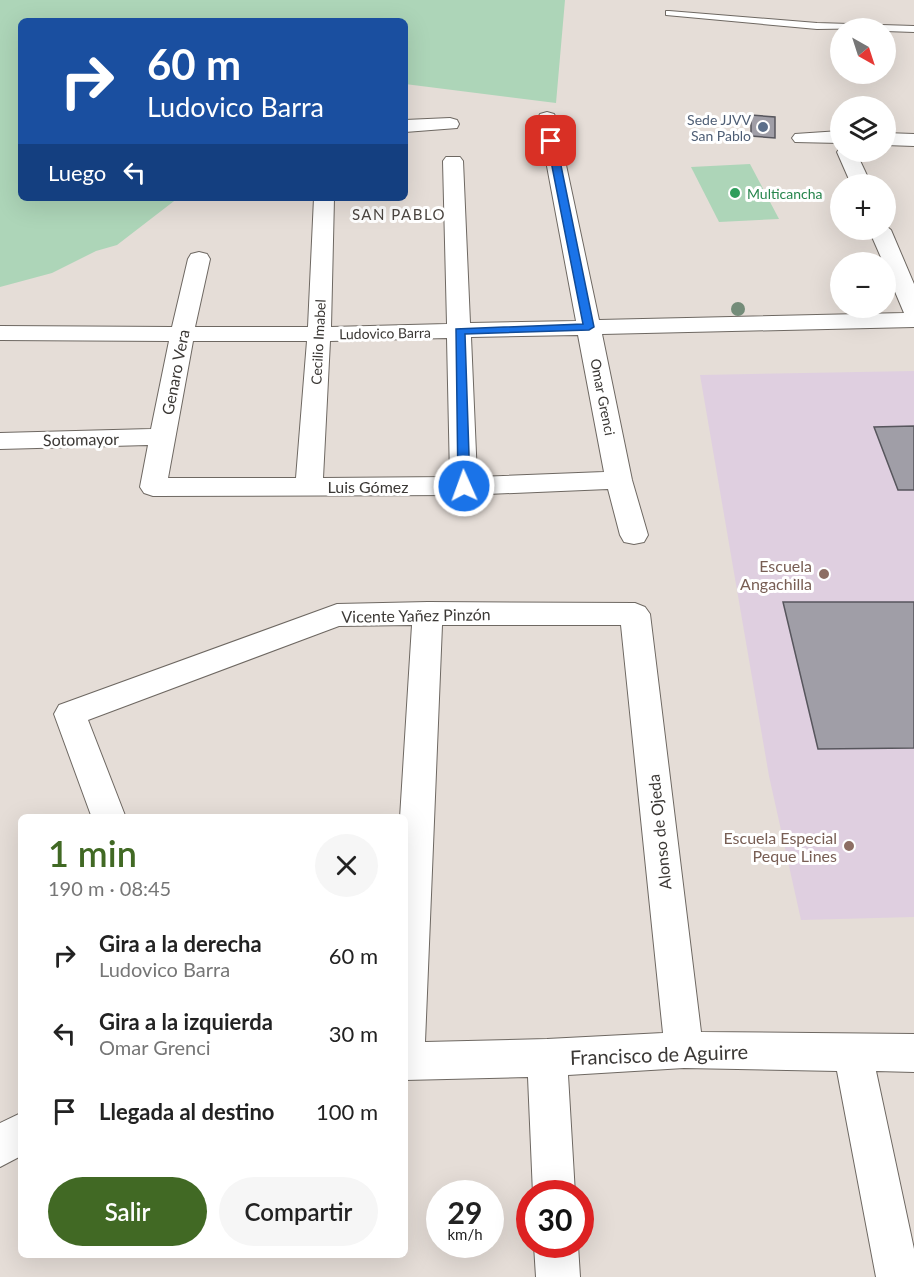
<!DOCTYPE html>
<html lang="es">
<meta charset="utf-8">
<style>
body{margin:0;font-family:Lato,sans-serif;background:#f6f6f6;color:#222;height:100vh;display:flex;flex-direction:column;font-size:22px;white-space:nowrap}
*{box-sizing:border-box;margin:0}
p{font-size:20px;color:#767676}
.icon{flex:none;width:33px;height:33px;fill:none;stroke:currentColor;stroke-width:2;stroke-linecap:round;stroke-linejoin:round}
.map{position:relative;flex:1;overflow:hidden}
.panel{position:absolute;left:18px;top:814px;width:390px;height:444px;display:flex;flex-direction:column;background:#fff;border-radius:9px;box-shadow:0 6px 24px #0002}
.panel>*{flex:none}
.banner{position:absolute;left:18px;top:18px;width:390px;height:183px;border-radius:9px;box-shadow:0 6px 24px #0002;background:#1a4fa0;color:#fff;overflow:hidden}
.needle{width:39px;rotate:141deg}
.controls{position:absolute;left:830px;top:18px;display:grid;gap:12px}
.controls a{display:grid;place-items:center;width:66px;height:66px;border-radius:50%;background:#fff;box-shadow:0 6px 24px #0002;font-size:30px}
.speed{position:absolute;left:426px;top:1180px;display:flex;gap:12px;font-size:30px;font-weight:700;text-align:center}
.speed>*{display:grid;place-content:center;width:78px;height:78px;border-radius:50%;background:#fff;box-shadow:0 6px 24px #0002;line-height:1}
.speed small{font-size:15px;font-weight:400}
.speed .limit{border:9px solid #d22;background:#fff;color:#111}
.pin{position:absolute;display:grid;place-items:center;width:51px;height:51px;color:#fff;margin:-26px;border-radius:12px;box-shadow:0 3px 9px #0006}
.me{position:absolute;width:66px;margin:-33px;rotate:358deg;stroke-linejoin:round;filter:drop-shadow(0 0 4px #0008)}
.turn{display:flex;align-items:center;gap:21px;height:126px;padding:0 30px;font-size:27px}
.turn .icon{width:78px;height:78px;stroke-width:2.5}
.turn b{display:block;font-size:42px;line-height:51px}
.then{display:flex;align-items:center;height:57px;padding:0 30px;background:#0003;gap:12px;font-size:22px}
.round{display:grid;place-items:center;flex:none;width:63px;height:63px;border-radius:32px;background:#f6f6f6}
.overview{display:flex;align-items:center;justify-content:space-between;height:102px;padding:0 30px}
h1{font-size:36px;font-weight:600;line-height:45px;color:#416924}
.action{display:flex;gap:12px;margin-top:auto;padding:12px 30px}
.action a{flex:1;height:69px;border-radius:36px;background:#416924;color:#fff;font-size:24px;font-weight:600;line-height:69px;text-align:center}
.action a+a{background:#f6f6f6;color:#222}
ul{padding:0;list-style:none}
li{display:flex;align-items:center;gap:18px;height:78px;padding:0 30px}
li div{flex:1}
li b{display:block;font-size:22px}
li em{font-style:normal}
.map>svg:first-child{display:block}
.education{fill:#dfcfe0}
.green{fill:#add5b8}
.building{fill:#a09ea7;stroke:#57565d;stroke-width:1.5}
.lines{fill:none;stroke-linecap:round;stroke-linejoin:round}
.service-casing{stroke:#6e6862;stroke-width:2}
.minor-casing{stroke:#6e6862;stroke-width:2}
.service{fill:#fff;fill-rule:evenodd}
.minor{fill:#fff;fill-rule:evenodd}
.tree{fill:#748c79}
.route{fill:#1a73e8;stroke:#114b97;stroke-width:1.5}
.service-dot{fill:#5c6f8a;stroke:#fff;stroke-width:2}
.leisure-dot{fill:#2e9e5b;stroke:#fff;stroke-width:2}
.education-dot{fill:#8d6e63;stroke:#fff;stroke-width:2}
.labels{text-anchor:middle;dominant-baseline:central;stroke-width:6;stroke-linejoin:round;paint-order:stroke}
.far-service-label{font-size:14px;fill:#4e5e75;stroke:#fff;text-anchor:end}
.far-leisure-label{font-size:14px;fill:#27864d;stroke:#fff;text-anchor:start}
.far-street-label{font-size:14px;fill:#3b3835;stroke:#fff}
.far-neighbourhood-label{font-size:15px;letter-spacing:1.5px;fill:#4b4540;stroke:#fff}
.street-label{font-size:16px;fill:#3b3835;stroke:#fff}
.education-label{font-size:16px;fill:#785e54;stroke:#fff;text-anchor:end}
.near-street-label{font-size:20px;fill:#3b3835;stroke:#fff}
</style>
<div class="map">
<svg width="914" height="1277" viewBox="0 0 914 1277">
<rect width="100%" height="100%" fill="#e5ddd7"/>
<path class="education" d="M914 371V917L801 920 769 776 700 375Z"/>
<g class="green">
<path d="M0 0H565L556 103 405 84V21H21V198H178L117 245 96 251 52 273 0 287Z"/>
<path d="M750 164 779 219 719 222 691 167Z"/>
</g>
<g class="building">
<path d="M751 115 775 117V138L751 136Z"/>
<path d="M914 426V490H898L874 427Z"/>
<path d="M783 602H914V748L818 749Z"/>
</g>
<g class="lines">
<g class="service-casing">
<path id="service" d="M669 11 817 23 914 26V32L885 31V28L817 29 666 15V11Z"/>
</g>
<g class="minor-casing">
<g id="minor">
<path d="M547 112 554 114 556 118 599 320 904 313 885 268V262H883L869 230H885V225L891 230 914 284V327L602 334 632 480 648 535 644 542 634 544 624 542 620 535 608 489 464 495 153 496 144 493 140 487 148 445 0 449V433L151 429 169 341 0 340V326L172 327 188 259 191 254 199 252 207 254 210 259 195 327H308L314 198H334L331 327 447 324 443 161 446 157H460L463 161 470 323 576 321 538 118 540 114ZM578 335 604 472 477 477 471 337ZM447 338 450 477 323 478 330 341ZM193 341H307L296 478H168Z"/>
<path d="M450 118 457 120 459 124 457 128 405 132V120Z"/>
<path d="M840 131V143L795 142 792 138 795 134Z"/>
<path d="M885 133 914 134V146L885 145Z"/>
<path d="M840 148V152H856L871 184H851L837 152Z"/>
<path d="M428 602 635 603 645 607 650 614 701 1032 914 1034V1072L876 1071 914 1249V1277H876L837 1071 684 1068 568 1075 575 1194H533L528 1077 405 1080V818H400L412 625 339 626 88 720 126 818H92L54 714 59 705 337 604ZM442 625H621L663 1033 547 1039 425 1042Z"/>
<path d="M21 1113V1156L0 1167V1123Z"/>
<path d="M534 1245H578L580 1277H536Z"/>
</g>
</g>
<use href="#service" class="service"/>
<use href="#minor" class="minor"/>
</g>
<circle class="tree" cx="738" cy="309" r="7"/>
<path class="route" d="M551 138 556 141 594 327 589 330 465 334 470 486 464 490 458 486 456 329 583 324 547 141Z"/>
<circle class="service-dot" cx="763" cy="127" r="6"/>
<circle class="leisure-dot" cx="735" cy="193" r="6"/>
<g class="education-dot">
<circle cx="824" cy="574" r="6"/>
<circle cx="849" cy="846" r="6"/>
</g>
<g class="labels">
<g class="far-service-label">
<text x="751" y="119">Sede JJVV<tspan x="751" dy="16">San Pablo</tspan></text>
</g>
<g class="far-leisure-label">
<text x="747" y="193">Multicancha</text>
</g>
<g class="far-street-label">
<text transform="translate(385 333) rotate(-1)">Ludovico Barra</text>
<text transform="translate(318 342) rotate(-87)">Cecilio Imabel</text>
<text transform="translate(603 397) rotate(79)">Omar Grenci</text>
</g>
<g class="far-neighbourhood-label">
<text x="399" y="214">SAN PABLO</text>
</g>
<g class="street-label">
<text transform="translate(175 372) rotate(-79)">Genaro Vera</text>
<text transform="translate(81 439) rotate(-1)">Sotomayor</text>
<text x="368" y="486">Luis Gómez</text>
<text transform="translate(416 615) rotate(-1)">Vicente Yañez Pinzón</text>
<text transform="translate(659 832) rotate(-96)">Alonso de Ojeda</text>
</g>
<g class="education-label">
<text x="812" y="565">Escuela<tspan x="812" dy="18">Angachilla</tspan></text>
<text x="837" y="837">Escuela Especial<tspan x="837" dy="18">Peque Lines</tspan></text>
</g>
<g class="near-street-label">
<text transform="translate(659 1054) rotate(-2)">Francisco de Aguirre</text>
</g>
</g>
</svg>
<div class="controls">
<a><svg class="needle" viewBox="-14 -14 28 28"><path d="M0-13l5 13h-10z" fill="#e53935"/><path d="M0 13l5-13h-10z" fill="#767676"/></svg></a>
<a><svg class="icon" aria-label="layers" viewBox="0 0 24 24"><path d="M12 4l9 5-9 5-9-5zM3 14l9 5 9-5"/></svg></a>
<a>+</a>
<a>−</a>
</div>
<div class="speed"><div>29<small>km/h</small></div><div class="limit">30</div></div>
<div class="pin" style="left:551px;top:141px;background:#d93025"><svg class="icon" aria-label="arrive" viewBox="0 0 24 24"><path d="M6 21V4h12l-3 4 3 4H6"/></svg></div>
<svg class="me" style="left:464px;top:486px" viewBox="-20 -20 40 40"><circle r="17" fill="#1a73e8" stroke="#fff" stroke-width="3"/><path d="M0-11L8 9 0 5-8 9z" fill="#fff"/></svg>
<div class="banner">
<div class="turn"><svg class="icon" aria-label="right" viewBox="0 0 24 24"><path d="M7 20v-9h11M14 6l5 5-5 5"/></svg><div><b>60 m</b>Ludovico Barra</div></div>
<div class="then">Luego<svg class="icon" aria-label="left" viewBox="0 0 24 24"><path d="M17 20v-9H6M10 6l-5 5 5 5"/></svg></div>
</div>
<section class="panel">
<div class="overview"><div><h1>1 min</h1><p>190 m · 08:45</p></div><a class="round"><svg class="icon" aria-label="close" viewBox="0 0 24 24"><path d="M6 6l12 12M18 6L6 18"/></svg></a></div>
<ul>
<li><svg class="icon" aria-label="right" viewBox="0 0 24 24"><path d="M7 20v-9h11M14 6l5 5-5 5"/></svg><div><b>Gira a la derecha</b><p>Ludovico Barra</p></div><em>60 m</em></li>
<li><svg class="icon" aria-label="left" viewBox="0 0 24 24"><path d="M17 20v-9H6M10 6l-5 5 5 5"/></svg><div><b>Gira a la izquierda</b><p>Omar Grenci</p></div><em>30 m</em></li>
<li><svg class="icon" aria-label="arrive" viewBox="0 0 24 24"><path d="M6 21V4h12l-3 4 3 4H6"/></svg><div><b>Llegada al destino</b></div><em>100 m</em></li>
</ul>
<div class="action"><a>Salir</a><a>Compartir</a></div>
</section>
</div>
